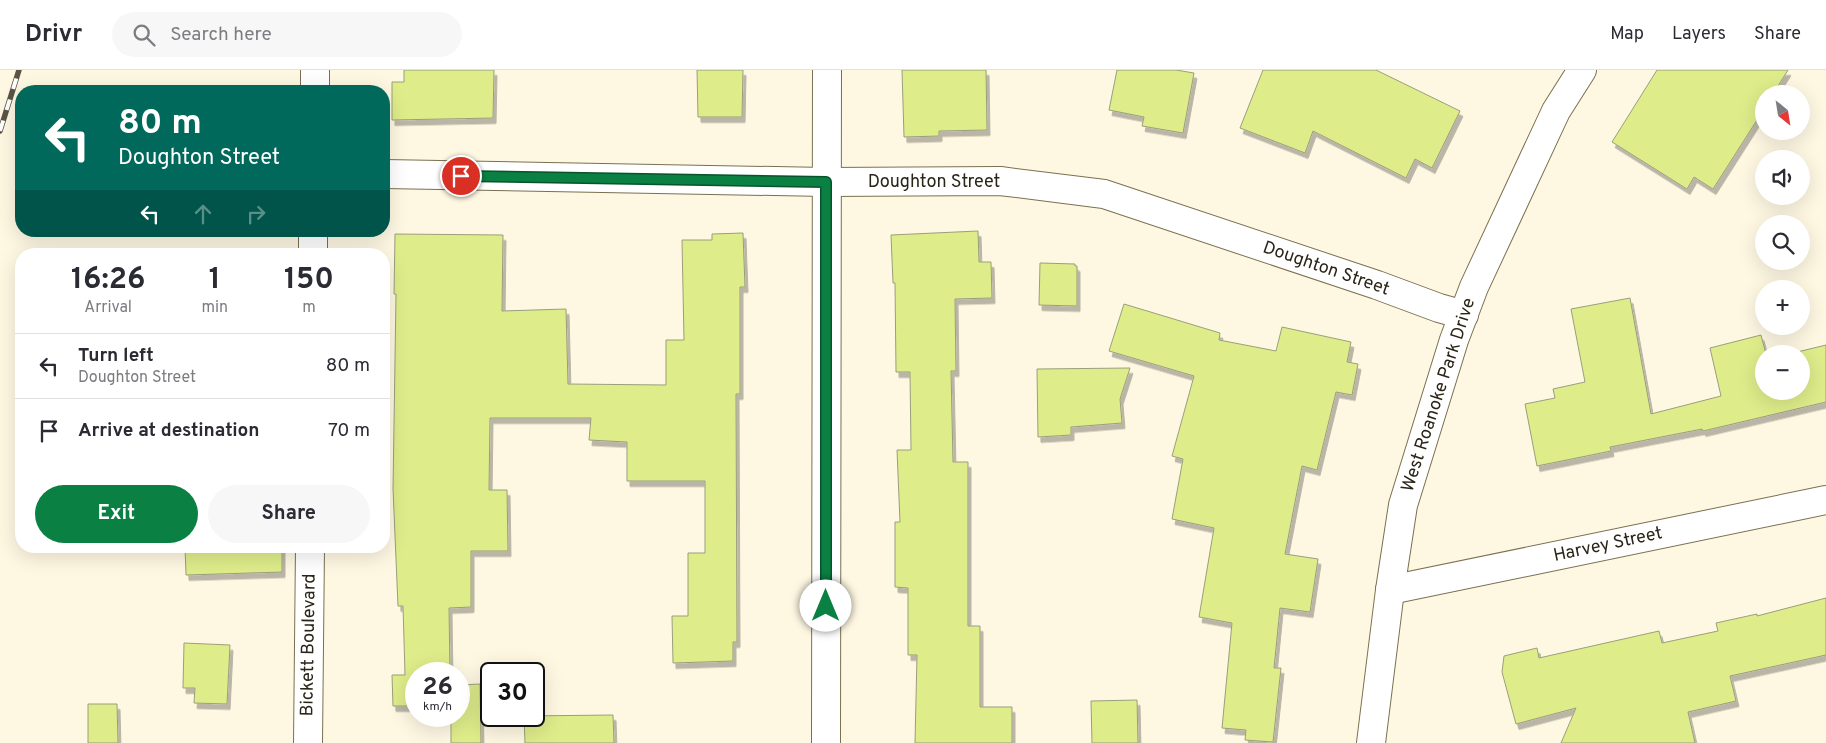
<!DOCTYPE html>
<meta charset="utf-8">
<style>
body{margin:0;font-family:Overpass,sans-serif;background:#f7f7f7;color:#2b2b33;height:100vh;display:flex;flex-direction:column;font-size:19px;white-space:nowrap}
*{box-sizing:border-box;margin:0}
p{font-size:16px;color:#7c7c81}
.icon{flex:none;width:28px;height:28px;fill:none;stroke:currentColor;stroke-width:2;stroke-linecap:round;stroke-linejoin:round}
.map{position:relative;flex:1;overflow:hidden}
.panel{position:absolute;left:15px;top:178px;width:375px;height:305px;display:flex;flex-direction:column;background:#fff;border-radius:20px;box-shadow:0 5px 20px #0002}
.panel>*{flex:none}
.top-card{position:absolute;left:15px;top:15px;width:375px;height:152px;border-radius:20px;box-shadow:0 5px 20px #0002;background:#00695c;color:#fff;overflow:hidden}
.needle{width:32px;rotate:150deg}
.fabs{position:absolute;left:1755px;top:15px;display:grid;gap:10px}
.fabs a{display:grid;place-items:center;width:55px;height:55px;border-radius:50%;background:#fff;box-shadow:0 5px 20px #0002;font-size:25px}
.speed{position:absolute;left:405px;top:592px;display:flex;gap:10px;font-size:25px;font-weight:700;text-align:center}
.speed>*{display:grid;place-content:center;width:65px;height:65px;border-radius:50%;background:#fff;box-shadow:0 5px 20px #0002;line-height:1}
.speed small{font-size:12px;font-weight:400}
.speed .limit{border:2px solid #111;border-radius:8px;background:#fff;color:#111}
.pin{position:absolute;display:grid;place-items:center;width:42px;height:42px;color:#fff;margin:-21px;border:2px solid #fff;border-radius:50%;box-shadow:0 1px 5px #0007}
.me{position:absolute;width:55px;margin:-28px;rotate:0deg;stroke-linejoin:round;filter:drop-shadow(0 0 4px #0008)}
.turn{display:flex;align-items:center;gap:18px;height:105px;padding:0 20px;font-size:22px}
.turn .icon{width:65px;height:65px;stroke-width:2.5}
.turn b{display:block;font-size:35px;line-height:42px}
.lanes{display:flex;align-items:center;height:48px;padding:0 20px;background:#0003;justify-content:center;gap:25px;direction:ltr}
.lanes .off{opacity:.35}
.eta{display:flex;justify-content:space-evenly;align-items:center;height:85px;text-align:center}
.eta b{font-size:30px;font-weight:700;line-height:35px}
.button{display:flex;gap:10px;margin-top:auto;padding:10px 20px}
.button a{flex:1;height:58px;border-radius:30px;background:#0b8043;color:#fff;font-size:20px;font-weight:700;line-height:58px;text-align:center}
.button a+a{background:#f7f7f7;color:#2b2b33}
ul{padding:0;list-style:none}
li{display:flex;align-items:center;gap:15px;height:65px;padding:0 20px;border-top:1px solid #e1e1e2}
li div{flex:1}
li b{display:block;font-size:19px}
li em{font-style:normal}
header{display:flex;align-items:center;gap:30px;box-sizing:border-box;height:70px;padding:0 25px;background:#fff;border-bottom:1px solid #e1e1e2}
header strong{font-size:24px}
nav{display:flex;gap:28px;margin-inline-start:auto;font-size:18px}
.search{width:350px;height:45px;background:#f7f7f7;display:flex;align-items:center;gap:12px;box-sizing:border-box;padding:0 18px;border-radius:28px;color:#7c7c81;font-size:19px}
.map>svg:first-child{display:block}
.building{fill:#deec8a;stroke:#999f7c;filter:url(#shadow)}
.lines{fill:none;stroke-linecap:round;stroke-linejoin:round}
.minor-casing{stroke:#7a7050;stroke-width:30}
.minor{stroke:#fff;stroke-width:28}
.rail-casing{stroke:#595445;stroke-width:5.5}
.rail{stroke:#fff;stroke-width:4;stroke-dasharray:11;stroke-linecap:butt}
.route-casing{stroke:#07532c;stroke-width:12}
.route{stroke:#0b8043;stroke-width:9}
.labels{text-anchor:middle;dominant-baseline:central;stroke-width:4;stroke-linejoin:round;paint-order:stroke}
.street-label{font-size:18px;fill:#2a2518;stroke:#fff}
</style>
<header>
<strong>Drivr</strong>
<div class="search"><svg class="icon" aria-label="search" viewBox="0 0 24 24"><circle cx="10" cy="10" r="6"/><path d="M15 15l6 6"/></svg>Search here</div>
<nav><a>Map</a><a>Layers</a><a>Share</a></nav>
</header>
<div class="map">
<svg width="1826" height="673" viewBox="0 0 1826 673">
<defs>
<filter id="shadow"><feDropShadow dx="3" dy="5.5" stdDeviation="0" flood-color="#0004"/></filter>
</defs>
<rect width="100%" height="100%" fill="#fef7e2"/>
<g class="building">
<path d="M404 0H494L493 48 392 50V12H404Z"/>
<path d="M697 0H743L742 47H698Z"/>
<path d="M902 0H986L987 60 939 61V66L904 67Z"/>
<path d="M1117 0H1176L1194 3 1183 63 1142 56 1144 47 1109 40Z"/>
<path d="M1263 0H1376L1460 41 1432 98 1415 89 1406 108 1313 61 1305 83 1240 58Z"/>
<path d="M1657 0H1788L1773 24H1764V39L1713 119 1694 107 1687 119 1612 72Z"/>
<path d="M978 161 979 192H991L992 228 955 229 956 301H951L953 392H968V556H980V637H1012V673H915L917 585H908V518L895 517V452H900L897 380H911L910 302H896L895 213H893L891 165Z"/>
<path d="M743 163 745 217H740V324H736L737 572H733V591L673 593 672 546H688V483H705V411H627V372L589 370 591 348H490L489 420H507L508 481H471V537L449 538 450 604H416V636H393L392 605H405L403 536H398L393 419 396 224H394L395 164 503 165 502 241 566 239 568 314 666 315V270H684L682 170H712V164Z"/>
<path d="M1040 193 1075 194V196H1077V236L1039 235Z"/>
<path d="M1630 228 1651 344 1721 326 1710 278 1761 265 1766 284H1764V321H1801V284H1789L1826 275V332L1703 361 1702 359 1610 377 1611 381 1537 396 1525 334 1555 328 1553 319 1585 312 1571 239Z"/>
<path d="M1124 234 1220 263 1219 270 1276 281 1282 257 1351 272 1347 292 1358 294 1352 325 1336 322 1317 400 1302 396 1285 484 1318 489 1310 542 1280 538 1274 598H1281L1273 672 1245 670 1246 660 1222 658 1232 553 1199 547 1214 458 1172 449 1183 389 1172 386 1194 306 1109 281Z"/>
<path d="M1130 298 1120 329 1122 353 1071 357V365L1038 367 1037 299Z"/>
<path d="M185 476H282V502L186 505Z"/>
<path d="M1826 528V585L1730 606 1736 631 1688 642 1695 673H1561L1576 638 1516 654 1502 602 1504 586 1537 578 1539 588 1659 561 1662 573 1718 561 1716 553 1757 544V546Z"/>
<path d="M184 573 230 575 227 634 194 633 195 618H183Z"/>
<path d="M480 614 481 673H451V653H449V646H459V615Z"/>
<path d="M1137 630 1138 673H1092L1091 631Z"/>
<path d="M88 634H117L118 673H88Z"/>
<path d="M613 645 614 673H525L524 646Z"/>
</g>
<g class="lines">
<g class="minor-casing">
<g id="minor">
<path d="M315 21V0"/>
<path d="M384 104 826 112 1000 111 1104 124 1377 215 1439 238 1464 245"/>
<path d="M313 184V161"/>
<path d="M1390 520 1826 430"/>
<path d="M308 673 310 476"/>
<path d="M826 673 827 0"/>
<path d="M1371 673 1390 520 1403 435 1454 270 1474 217 1556 41 1582 0"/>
</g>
</g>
<use href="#minor" class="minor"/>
<g class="rail-casing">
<path id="rail" d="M0 61 19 0"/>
</g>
<use href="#rail" class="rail"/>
</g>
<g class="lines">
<g class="route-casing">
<path id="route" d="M461 106 826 112V536"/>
</g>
<use href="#route" class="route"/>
</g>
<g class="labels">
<g class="street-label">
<text x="934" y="112">Doughton Street</text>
<text transform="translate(1326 199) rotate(19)">Doughton Street</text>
<text transform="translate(1439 325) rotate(-72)">West Roanoke Park Drive</text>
<text transform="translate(1608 475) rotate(-12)">Harvey Street</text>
<text transform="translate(309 575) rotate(-89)">Bickett Boulevard</text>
</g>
</g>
</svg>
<div class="fabs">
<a><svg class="needle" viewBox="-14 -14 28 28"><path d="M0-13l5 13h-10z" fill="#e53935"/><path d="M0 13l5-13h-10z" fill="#7c7c81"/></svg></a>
<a><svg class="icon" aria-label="sound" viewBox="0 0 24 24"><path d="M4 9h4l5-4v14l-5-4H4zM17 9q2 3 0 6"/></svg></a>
<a><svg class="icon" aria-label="search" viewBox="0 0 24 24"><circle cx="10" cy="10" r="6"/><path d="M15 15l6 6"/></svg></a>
<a>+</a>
<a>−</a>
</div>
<div class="speed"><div>26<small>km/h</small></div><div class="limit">30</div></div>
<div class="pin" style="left:461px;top:106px;background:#d93025"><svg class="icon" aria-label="arrive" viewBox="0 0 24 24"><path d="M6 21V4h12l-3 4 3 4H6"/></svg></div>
<svg class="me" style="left:826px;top:536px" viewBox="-20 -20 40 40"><circle r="19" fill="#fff"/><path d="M0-13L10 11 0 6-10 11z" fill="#0b8043"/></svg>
<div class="top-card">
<div class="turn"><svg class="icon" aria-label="left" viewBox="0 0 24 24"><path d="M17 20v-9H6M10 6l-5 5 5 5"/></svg><div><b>80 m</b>Doughton Street</div></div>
<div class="lanes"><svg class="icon" aria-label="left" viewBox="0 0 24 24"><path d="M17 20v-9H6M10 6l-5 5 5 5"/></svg><svg class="icon off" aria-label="ahead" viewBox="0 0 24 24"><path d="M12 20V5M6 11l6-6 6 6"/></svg><svg class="icon off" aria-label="right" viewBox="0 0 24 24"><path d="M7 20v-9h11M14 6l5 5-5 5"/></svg></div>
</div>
<section class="panel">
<div class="eta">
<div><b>16:26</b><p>Arrival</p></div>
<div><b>1</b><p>min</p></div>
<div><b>150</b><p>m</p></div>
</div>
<ul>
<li><svg class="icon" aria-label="left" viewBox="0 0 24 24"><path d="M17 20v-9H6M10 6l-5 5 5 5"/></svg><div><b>Turn left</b><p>Doughton Street</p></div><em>80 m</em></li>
<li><svg class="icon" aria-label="arrive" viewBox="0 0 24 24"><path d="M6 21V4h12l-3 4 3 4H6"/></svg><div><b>Arrive at destination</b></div><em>70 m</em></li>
</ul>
<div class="button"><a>Exit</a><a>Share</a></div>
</section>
</div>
